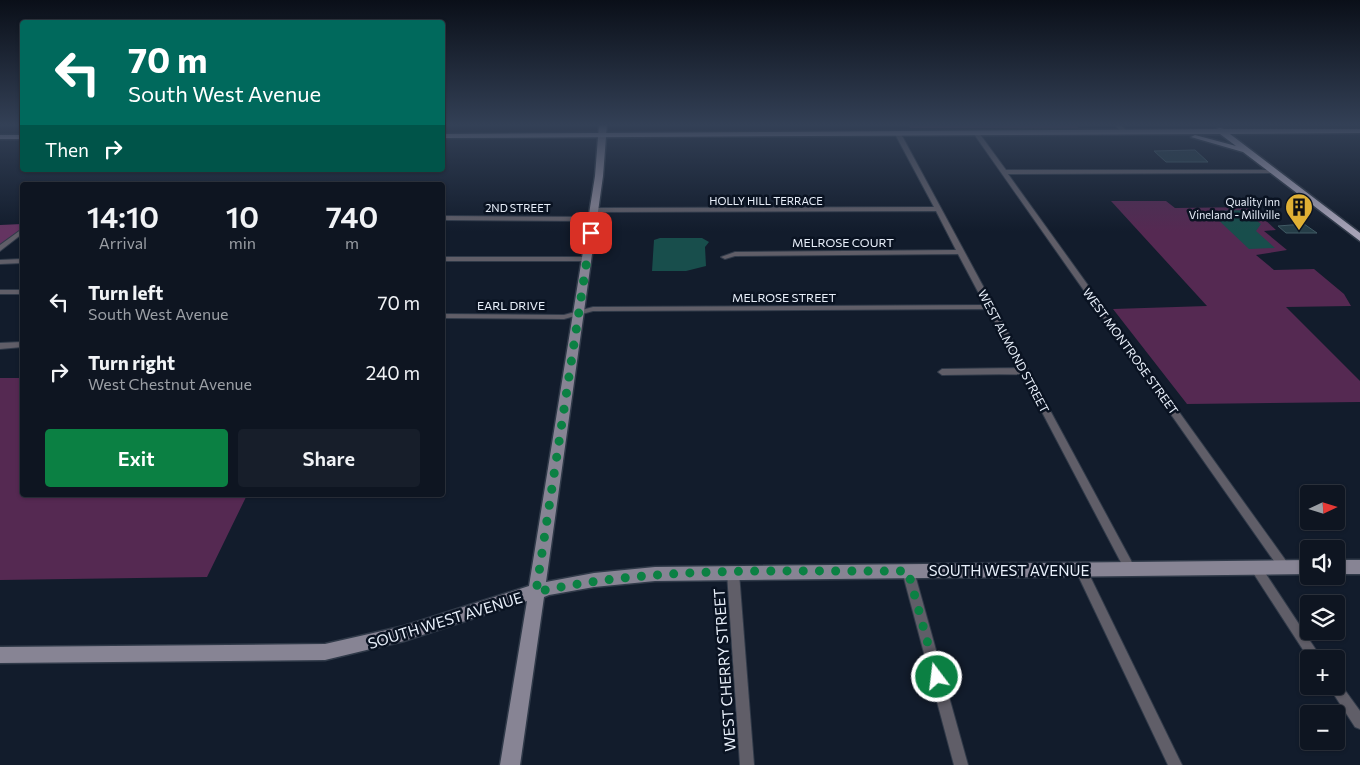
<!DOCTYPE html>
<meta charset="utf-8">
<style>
body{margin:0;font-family:Commissioner,sans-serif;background:#171e2a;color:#f1f3f6;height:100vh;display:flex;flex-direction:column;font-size:19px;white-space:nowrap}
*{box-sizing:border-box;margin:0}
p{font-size:16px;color:#9b9fa5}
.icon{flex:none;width:28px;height:28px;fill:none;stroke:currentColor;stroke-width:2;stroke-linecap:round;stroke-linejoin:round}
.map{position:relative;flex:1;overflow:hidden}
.details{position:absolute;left:20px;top:182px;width:425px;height:315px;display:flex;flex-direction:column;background:#0e1521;border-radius:5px;box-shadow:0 1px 4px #0004,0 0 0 1px #2e343f}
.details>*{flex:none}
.top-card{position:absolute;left:20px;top:20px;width:425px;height:152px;border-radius:5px;box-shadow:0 1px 4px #0004,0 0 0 1px #2e343f;background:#00695c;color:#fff;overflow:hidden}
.needle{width:32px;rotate:86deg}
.fabs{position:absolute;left:1300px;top:485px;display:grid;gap:10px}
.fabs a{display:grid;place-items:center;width:45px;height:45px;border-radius:5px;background:#0e1521;box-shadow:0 1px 4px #0004,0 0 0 1px #2e343f;font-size:25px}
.pin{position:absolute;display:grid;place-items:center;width:42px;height:42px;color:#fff;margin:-21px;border-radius:10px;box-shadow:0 2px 8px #0006}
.me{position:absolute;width:55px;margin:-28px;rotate:345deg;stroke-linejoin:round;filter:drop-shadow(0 0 4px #0008)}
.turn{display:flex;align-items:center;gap:18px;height:105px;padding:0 25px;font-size:22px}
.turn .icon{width:65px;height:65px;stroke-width:2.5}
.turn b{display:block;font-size:35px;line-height:42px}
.then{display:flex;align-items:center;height:48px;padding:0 25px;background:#0003;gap:10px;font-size:19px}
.eta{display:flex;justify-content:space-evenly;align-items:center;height:85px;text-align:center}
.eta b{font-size:30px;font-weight:600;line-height:35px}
.button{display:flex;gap:10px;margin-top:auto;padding:10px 25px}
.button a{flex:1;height:58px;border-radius:5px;background:#0b8043;color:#fff;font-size:20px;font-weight:600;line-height:58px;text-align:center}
.button a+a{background:#171e2a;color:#f1f3f6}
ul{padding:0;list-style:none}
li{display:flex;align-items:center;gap:15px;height:70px;padding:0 25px}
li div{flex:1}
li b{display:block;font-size:19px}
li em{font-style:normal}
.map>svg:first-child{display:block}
.green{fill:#552952}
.forest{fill:#643461}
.water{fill:#184e4c}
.building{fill:#253d47;stroke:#415b65}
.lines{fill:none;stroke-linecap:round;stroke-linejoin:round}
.street-casing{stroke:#303a49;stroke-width:2}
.secondary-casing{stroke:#303a49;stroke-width:3}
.primary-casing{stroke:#303a49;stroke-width:3}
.street{fill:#605e68;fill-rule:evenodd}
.secondary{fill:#878494;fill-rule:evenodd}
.primary{fill:#a6a2b6;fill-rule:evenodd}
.route{stroke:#0b8043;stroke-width:9;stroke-dasharray:0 16.2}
.labels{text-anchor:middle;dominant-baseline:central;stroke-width:5;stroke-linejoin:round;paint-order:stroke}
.far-street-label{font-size:11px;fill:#e8effa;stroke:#0a1322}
.far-poi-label{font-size:11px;fill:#e8effa;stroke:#0a1322;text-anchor:end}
.street-label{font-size:12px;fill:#e8effa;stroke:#0a1322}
.near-street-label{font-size:15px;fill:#e8effa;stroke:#0a1322}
</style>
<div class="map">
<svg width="1360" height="765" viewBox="0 0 1360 765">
<rect width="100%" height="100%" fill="#121c2c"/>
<g class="green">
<path d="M908 124H1075L1079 128H910Z"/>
<path d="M1111 201H1166L1175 208 1251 207 1276 230 1264 231 1287 250 1256 255 1274 270 1314 269 1344 294 1351 306 1286 307 1360 381V402L1187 404 1113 309 1207 306Z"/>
<path d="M0 378H22V495H247L207 577 0 580Z"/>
</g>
<path class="forest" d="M22 224V231L0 249V225Z"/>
<g class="water">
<path d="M1244 210 1261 224 1256 231 1275 248 1249 249 1212 214 1216 211Z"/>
<path d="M660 238H702L709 242 705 247 706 266 686 271H652L654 240Z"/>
</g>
<g class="building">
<path d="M1195 150 1208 162H1166L1154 151Z"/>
<path d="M1304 224 1317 233H1286L1278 226Z"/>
</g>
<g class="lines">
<g class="street-casing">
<g id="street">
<path d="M1113 124H1119L1128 132 1123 133Z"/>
<path d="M898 132 901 134 1134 566 1136 569 1134 572 1130 574 1126 572 1022 374 942 375 938 372 942 369 1019 368 988 309 593 311 564 319 442 318V314L564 315 593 307 985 305 958 254 735 256 725 259 721 257 735 252 956 250 936 211 594 212 591 210 594 208 934 207 895 134Z"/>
<path d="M977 132 979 133 1006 170H1275L1276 171 1273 173 1008 174 1289 565 1291 568 1289 571 1285 573 1281 571 974 134Z"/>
<path d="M442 216 593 217 596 219 593 221 442 220Z"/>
<path d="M22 229V234L0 251V245Z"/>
<path d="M442 257H587L591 259 587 261H442Z"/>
<path d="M22 259V263L0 264V260Z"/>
<rect x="0" y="290" width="22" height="4"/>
<path d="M22 342V347L0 349V343Z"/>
<path d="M1256 563 1260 565 1322 659H1309L1252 571 1250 568 1252 565Z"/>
<path d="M1081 564 1085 566 1182 765H1168L1075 569 1077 566Z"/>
<path d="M908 566 912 568 914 571 968 765H954L902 571 904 568Z"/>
<path d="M733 568 737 570 739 573 754 765H740L727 573 729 570Z"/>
<path d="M1336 680 1339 682 1360 711V729L1355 727 1331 690 1329 686H1336Z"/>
</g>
</g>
<g class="secondary-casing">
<g id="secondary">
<path d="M599 124H607L603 176 546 582 594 573 655 567 1309 560V574L655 581 594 587 549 595 544 597 520 765H500L527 601 404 641 325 660 0 663V647L325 644 404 626 529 586 586 233 595 176Z"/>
<rect x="1336" y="560" width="24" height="14"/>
</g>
</g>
<g class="primary-casing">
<g id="primary">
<path d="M1220 128 1224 129H1360V133L1230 134 1360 233V241L1243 152 1191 137 1195 135 1236 146 1220 134 442 138V134L1216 129Z"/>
<rect x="0" y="135" width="22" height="4"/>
</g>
</g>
<use href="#street" class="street"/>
<use href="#secondary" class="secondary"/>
<use href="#primary" class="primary"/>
</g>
<linearGradient id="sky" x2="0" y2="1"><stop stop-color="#0a0f18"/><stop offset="0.54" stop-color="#334056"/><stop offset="1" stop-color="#334056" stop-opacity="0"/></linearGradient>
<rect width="1360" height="231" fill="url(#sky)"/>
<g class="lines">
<path class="route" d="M591 233 536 592C658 565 784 572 908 571L937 677"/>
</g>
<defs>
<g id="building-pin" transform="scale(1.4375)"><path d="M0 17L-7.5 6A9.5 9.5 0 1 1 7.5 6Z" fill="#e0b034" stroke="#0a1322"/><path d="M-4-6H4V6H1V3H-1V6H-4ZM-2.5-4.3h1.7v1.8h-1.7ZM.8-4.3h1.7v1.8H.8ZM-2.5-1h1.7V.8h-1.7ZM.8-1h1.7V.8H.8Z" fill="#111"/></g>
</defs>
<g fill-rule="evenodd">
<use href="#building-pin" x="1299" y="207"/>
</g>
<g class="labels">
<g class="far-street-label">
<text x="766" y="200">HOLLY HILL TERRACE</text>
<text x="518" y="207">2ND STREET</text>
</g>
<g class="far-poi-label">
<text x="1280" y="201">Quality Inn<tspan x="1280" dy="13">Vineland - Millville</tspan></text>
</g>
<g class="street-label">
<text x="843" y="242">MELROSE COURT</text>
<text x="784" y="297">MELROSE STREET</text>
<text x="511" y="305">EARL DRIVE</text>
<text transform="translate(1014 351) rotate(62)">WEST ALMOND STREET</text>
<text transform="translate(1131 351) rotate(54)">WEST MONTROSE STREET</text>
</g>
<g class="near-street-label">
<text x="1009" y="570">SOUTH WEST AVENUE</text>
<text transform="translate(445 620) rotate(-17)">SOUTH WEST AVENUE</text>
<text transform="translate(724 670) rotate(-94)">WEST CHERRY STREET</text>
</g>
</g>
</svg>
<div class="fabs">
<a><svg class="needle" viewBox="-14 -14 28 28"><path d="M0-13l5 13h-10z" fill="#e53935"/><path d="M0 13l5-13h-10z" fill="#9b9fa5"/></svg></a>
<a><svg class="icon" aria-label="sound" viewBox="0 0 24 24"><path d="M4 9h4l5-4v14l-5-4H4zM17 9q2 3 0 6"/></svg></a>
<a><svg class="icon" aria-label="layers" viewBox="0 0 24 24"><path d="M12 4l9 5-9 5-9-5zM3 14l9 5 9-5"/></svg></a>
<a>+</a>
<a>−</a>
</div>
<div class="pin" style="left:591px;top:233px;background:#d93025"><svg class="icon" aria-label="arrive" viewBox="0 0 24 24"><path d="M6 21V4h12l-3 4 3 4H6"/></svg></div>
<svg class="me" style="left:937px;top:677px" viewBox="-20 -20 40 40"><circle r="17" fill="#0b8043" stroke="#fff" stroke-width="3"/><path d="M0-11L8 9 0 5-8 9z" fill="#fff"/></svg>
<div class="top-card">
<div class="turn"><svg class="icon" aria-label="left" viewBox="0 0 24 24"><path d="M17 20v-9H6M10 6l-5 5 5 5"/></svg><div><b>70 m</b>South West Avenue</div></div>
<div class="then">Then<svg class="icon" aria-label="right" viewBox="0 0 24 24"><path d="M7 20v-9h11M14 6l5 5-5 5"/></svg></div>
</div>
<section class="details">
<div class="eta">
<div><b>14:10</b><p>Arrival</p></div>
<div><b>10</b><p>min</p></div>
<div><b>740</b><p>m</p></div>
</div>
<ul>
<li><svg class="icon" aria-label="left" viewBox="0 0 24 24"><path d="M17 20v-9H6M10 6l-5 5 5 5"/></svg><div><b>Turn left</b><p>South West Avenue</p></div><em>70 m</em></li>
<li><svg class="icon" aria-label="right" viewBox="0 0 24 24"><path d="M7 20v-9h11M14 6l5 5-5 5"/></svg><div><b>Turn right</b><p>West Chestnut Avenue</p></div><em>240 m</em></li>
</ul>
<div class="button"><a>Exit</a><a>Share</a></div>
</section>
</div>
